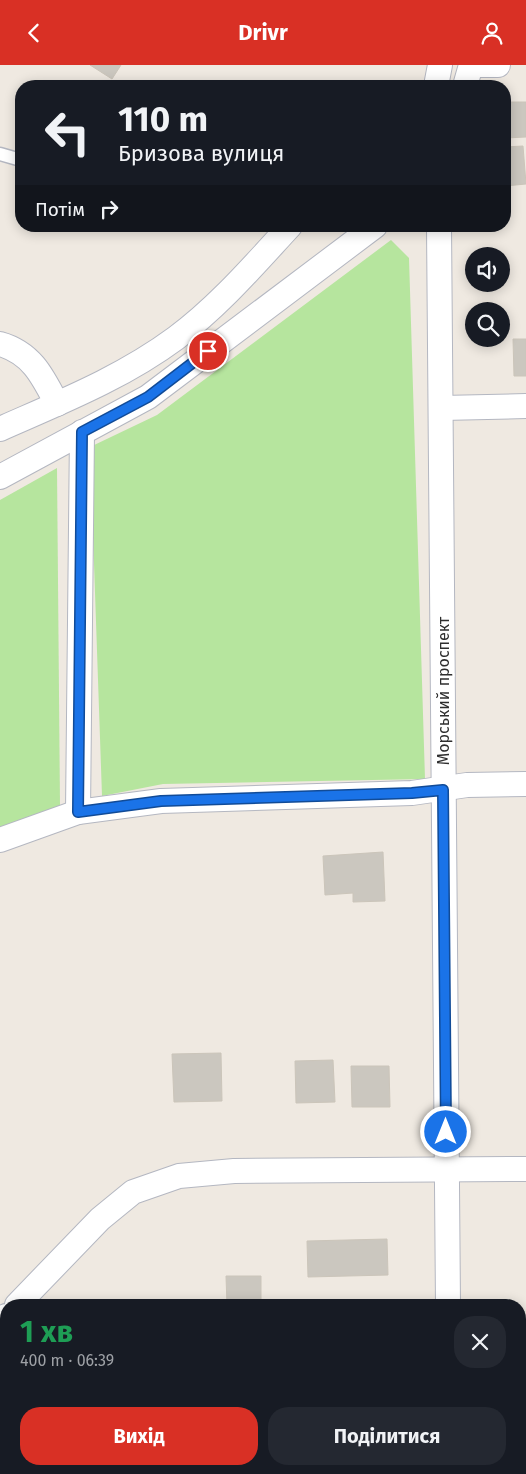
<!DOCTYPE html>
<html lang="uk">
<meta charset="utf-8">
<style>
body{margin:0;font-family:"Fira Sans",sans-serif;background:#242831;color:#f1f3f6;height:100vh;display:flex;flex-direction:column;font-size:19px;white-space:nowrap}
*{box-sizing:border-box;margin:0}
p{font-size:16px;color:#9ea1a6}
.icon{flex:none;width:28px;height:28px;fill:none;stroke:currentColor;stroke-width:2;stroke-linecap:round;stroke-linejoin:round}
.map{position:relative;flex:1;overflow:hidden}
.side{position:absolute;left:0px;top:1234px;width:526px;height:176px;display:flex;flex-direction:column;background:#171b24;border-radius:20px 20px 0 0;box-shadow:0 2px 12px #0003}
.side>*{flex:none}
.hud{position:absolute;left:15px;top:15px;width:496px;height:152px;border-radius:20px;box-shadow:0 2px 12px #0003;background:#171b24;color:#f1f3f6;overflow:hidden}
.controls{position:absolute;left:465px;top:182px;display:grid;gap:10px}
.controls a{display:grid;place-items:center;width:45px;height:45px;border-radius:50%;background:#171b24;box-shadow:0 2px 12px #0003;font-size:25px}
.pin{position:absolute;display:grid;place-items:center;width:42px;height:42px;color:#fff;margin:-21px;border:2px solid #fff;border-radius:50%;box-shadow:0 1px 5px #0007}
.me{position:absolute;width:55px;margin:-28px;rotate:0deg;stroke-linejoin:round;filter:drop-shadow(0 0 4px #0008)}
.turn{display:flex;align-items:center;gap:18px;height:105px;padding:0 20px;font-size:22px}
.turn .icon{width:65px;height:65px;stroke-width:2.5}
.turn b{display:block;font-size:35px;line-height:42px}
.then{display:flex;align-items:center;height:48px;padding:0 20px;background:#0003;gap:10px;font-size:19px}
.round{display:grid;place-items:center;flex:none;width:52px;height:52px;border-radius:20px;background:#242831}
.summary{display:flex;align-items:center;justify-content:space-between;height:85px;padding:0 20px}
h1{font-size:30px;font-weight:700;line-height:38px;color:#1e9e55}
.cta{display:flex;gap:10px;margin-top:auto;padding:10px 20px}
.cta a{flex:1;height:58px;border-radius:20px;background:#d93025;color:#fff;font-size:20px;font-weight:700;line-height:58px;text-align:center}
.cta a+a{background:#242831;color:#f1f3f6}
header{display:flex;justify-content:space-between;align-items:center;height:65px;padding:0 20px;background:#d93025;color:#fff;font-size:22px;font-weight:700}
.map>svg:first-child{display:block}
.green{fill:#b6e59e}
.building{fill:#cbc7bf;stroke:#cbc5ba}
.lines{fill:none;stroke-linecap:round;stroke-linejoin:round}
.service-casing{stroke:#b4b7c1;stroke-width:15}
.minor-casing{stroke:#b4b7c1;stroke-width:26}
.service{stroke:#fff;stroke-width:12}
.minor{stroke:#fff;stroke-width:24}
.route-casing{stroke:#114b97;stroke-width:12}
.route{stroke:#1a73e8;stroke-width:9}
.labels{text-anchor:middle;dominant-baseline:central;stroke-width:4.5;stroke-linejoin:round;paint-order:stroke}
.street-label{font-size:16px;fill:#2e2e2e;stroke:#fff}
</style>
<header><svg class="icon" aria-label="back" viewBox="0 0 24 24"><path d="M15 5l-7 7 7 7"/></svg>Drivr<svg class="icon" aria-label="person" viewBox="0 0 24 24"><circle cx="12" cy="8" r="4"/><path d="M4 21q1-7 8-7t8 7"/></svg></header>
<div class="map">
<svg width="526" height="1409" viewBox="0 0 526 1409">
<rect width="100%" height="100%" fill="#efe9e1"/>
<g class="green">
<path d="M391 175 409 193 425 714 163 719 102 731 90 382 157 350Z"/>
<path d="M57 403 60 741 0 762V435Z"/>
</g>
<g class="building">
<path d="M90 0H121L112 14Z"/>
<path d="M505 37H526V72L505 73Z"/>
<path d="M523 81 526 119 505 121V82Z"/>
<path d="M513 274H526V311H514Z"/>
<path d="M383 787 385 836 353 837V828L325 830 323 791Z"/>
<path d="M221 988 222 1036 174 1037 172 989Z"/>
<path d="M333 995 335 1037 296 1038 295 996Z"/>
<path d="M351 1001H389L390 1042H352Z"/>
<path d="M387 1174 388 1210 308 1212 307 1176Z"/>
<path d="M226 1211H261V1240H227Z"/>
<rect x="361" y="1404" width="39" height="5"/>
</g>
<g class="lines">
<g class="service-casing">
<path id="service" d="M0 89 21 95"/>
</g>
<g class="minor-casing">
<g id="minor">
<path d="M471 0H498"/>
<path d="M436 21 440 0"/>
<path d="M465 21 471 0"/>
<path d="M439 161 448 1240"/>
<path d="M0 279C32 288 43 312 57 339"/>
<path d="M442 343 526 341"/>
<path d="M0 364C61 337 122 313 176 273 219 241 254 200 290 161"/>
<path d="M0 412 148 332 375 161"/>
<path d="M78 747 82 367"/>
<path d="M0 775 78 747 161 736 412 728 467 720 526 719"/>
<path d="M17 1240 100 1154 133 1127 179 1111 234 1106 526 1104"/>
<path d="M0 1257 6 1251"/>
<path d="M450 1404V1409"/>
</g>
</g>
<use href="#service" class="service"/>
<use href="#minor" class="minor"/>
</g>
<g class="lines">
<g class="route-casing">
<path id="route" d="M208 286 148 332 82 367 78 747 161 736 412 728 443 725 446 1067"/>
</g>
<use href="#route" class="route"/>
</g>
<g class="labels">
<g class="street-label">
<text transform="translate(443 626) rotate(-90)">Морський проспект</text>
</g>
</g>
</svg>
<div class="controls">
<a><svg class="icon" aria-label="sound" viewBox="0 0 24 24"><path d="M4 9h4l5-4v14l-5-4H4zM17 9q2 3 0 6"/></svg></a>
<a><svg class="icon" aria-label="search" viewBox="0 0 24 24"><circle cx="10" cy="10" r="6"/><path d="M15 15l6 6"/></svg></a>
</div>
<div class="pin" style="left:208px;top:286px;background:#d93025"><svg class="icon" aria-label="arrive" viewBox="0 0 24 24"><path d="M6 21V4h12l-3 4 3 4H6"/></svg></div>
<svg class="me" style="left:446px;top:1067px" viewBox="-20 -20 40 40"><circle r="17" fill="#1a73e8" stroke="#fff" stroke-width="3"/><path d="M0-11L8 9 0 5-8 9z" fill="#fff"/></svg>
<div class="hud">
<div class="turn"><svg class="icon" aria-label="left" viewBox="0 0 24 24"><path d="M17 20v-9H6M10 6l-5 5 5 5"/></svg><div><b>110 m</b>Бризова вулиця</div></div>
<div class="then">Потім<svg class="icon" aria-label="right" viewBox="0 0 24 24"><path d="M7 20v-9h11M14 6l5 5-5 5"/></svg></div>
</div>
<section class="side">
<div class="summary"><div><h1>1 хв</h1><p>400 m · 06:39</p></div><a class="round"><svg class="icon" aria-label="close" viewBox="0 0 24 24"><path d="M6 6l12 12M18 6L6 18"/></svg></a></div>
<div class="cta"><a>Вихід</a><a>Поділитися</a></div>
</section>
</div>
